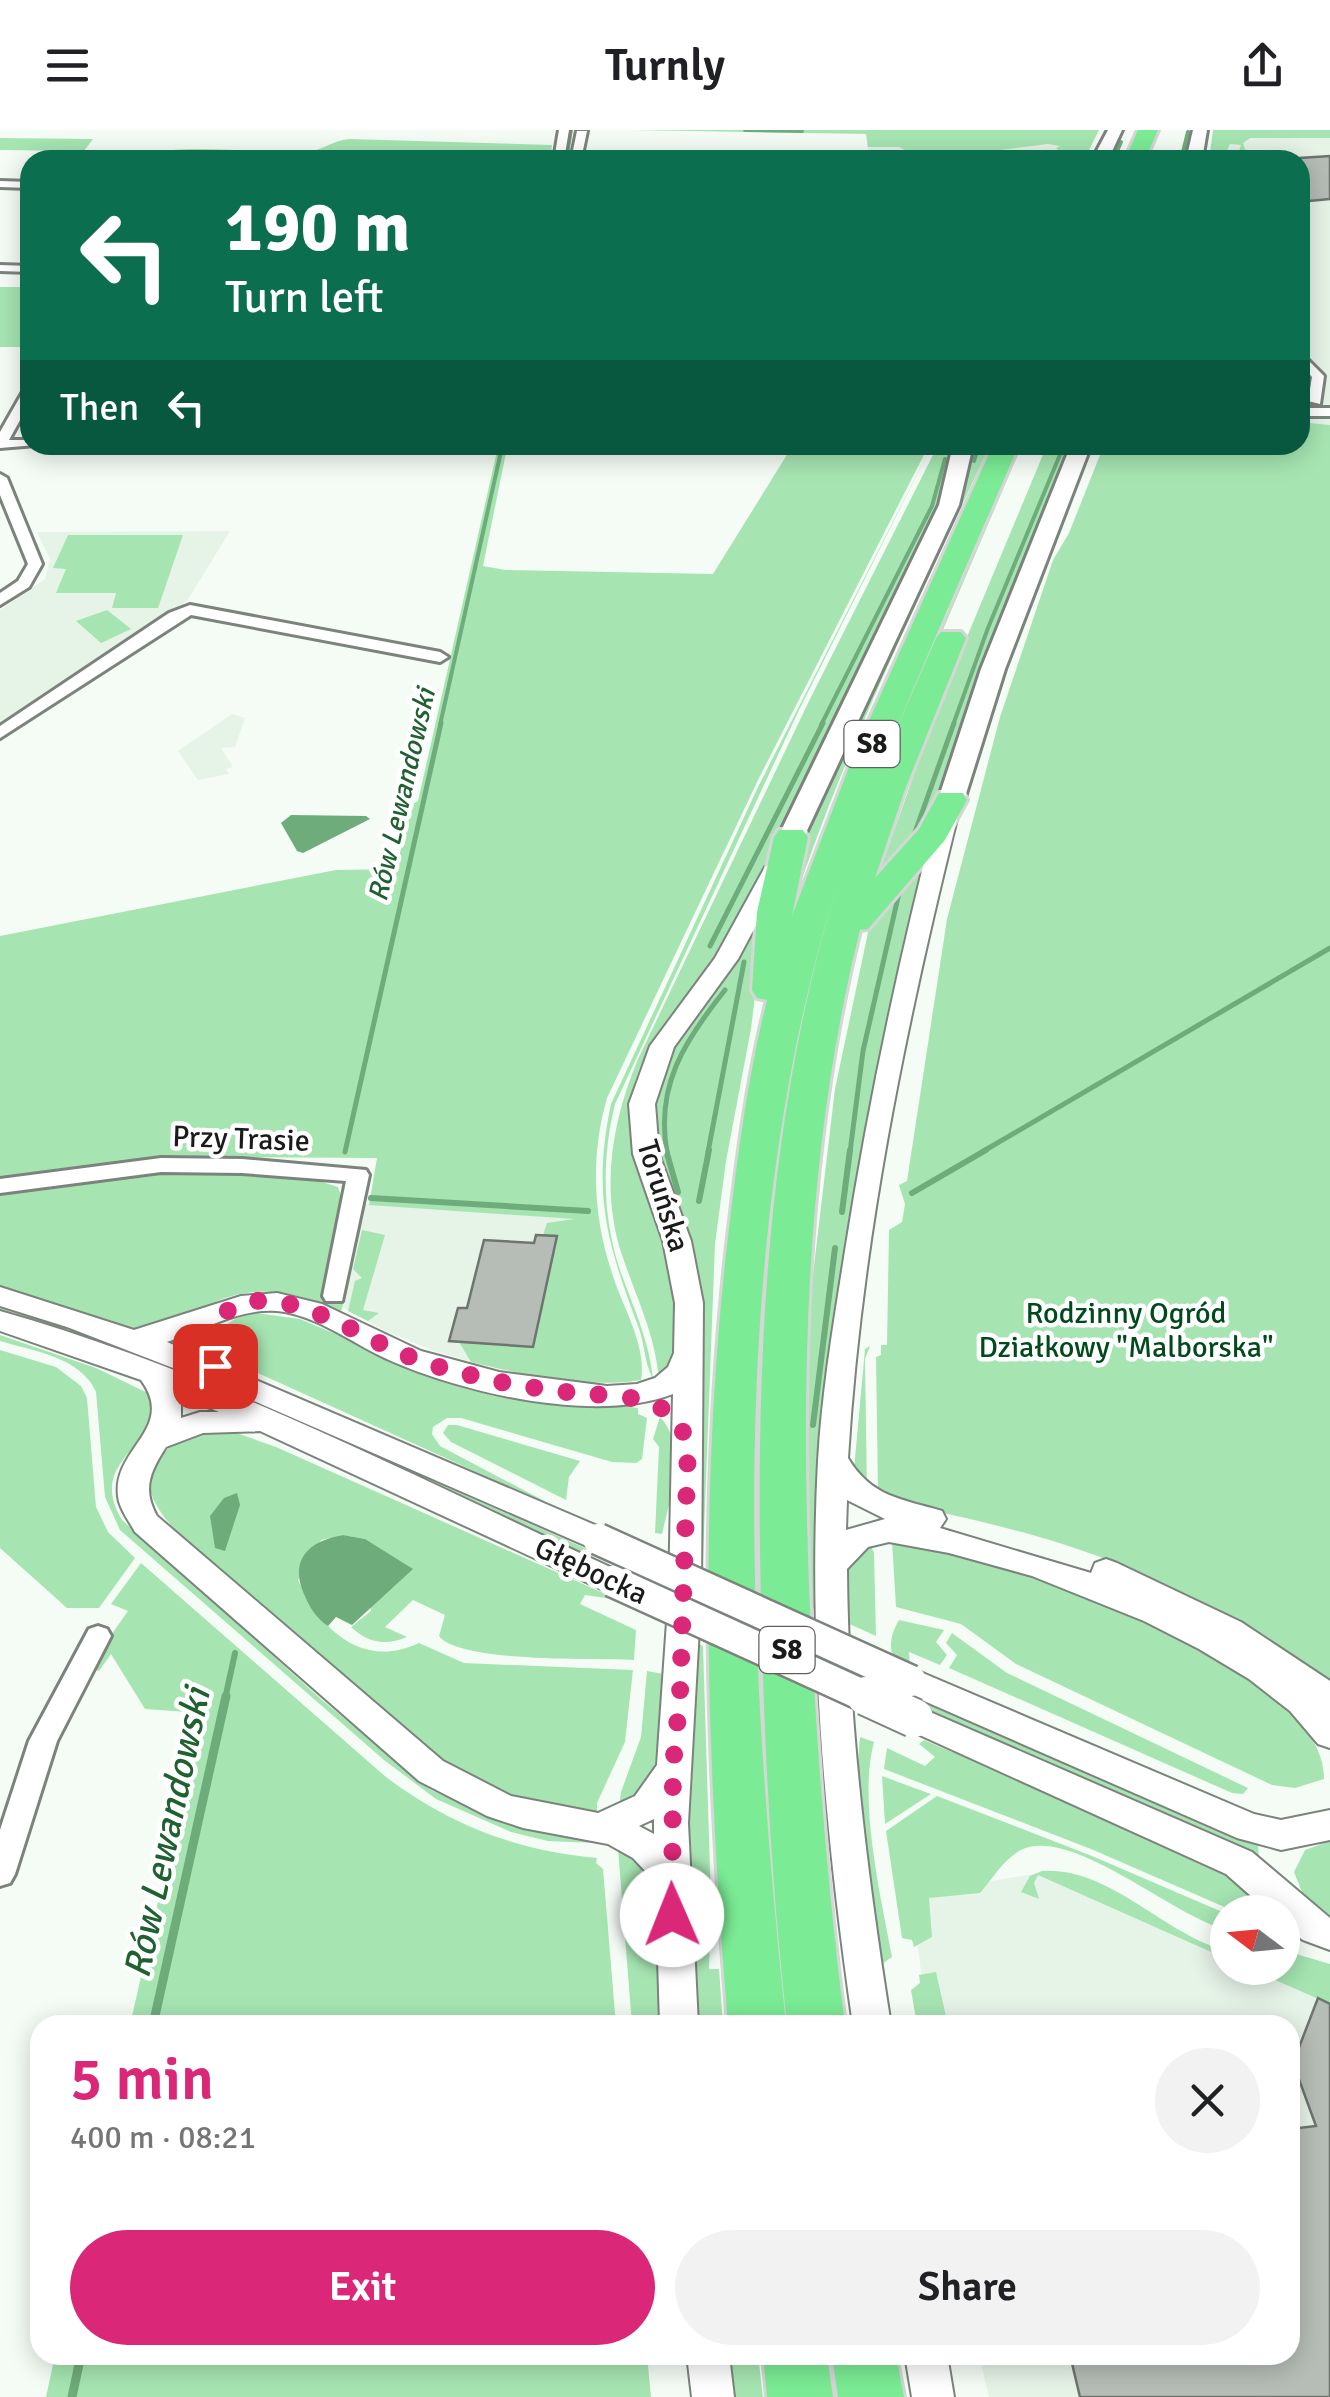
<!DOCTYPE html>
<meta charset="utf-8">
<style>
body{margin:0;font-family:Signika,sans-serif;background:#f2f2f2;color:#202124;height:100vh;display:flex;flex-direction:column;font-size:38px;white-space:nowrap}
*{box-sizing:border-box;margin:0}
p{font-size:32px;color:#757577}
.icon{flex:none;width:55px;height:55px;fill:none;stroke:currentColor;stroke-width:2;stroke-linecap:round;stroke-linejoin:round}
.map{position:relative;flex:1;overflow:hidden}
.drawer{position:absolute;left:30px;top:1885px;width:1270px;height:350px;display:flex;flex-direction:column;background:#fff;border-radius:30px;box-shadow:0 5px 25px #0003}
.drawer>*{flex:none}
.banner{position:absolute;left:20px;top:20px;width:1290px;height:305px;border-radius:30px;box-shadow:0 5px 25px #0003;background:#0b6e4f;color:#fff;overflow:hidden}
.needle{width:65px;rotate:286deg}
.tools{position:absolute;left:1210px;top:1765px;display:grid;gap:20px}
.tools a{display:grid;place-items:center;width:90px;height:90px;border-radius:50%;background:#fff;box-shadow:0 5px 25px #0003;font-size:50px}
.pin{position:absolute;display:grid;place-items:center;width:85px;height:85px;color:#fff;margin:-42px;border-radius:20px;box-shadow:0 5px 15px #0006}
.me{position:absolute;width:110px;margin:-55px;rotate:359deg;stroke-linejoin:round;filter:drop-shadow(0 0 8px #0008)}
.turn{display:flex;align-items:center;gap:35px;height:210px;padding:0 40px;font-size:45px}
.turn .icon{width:130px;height:130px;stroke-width:2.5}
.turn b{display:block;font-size:70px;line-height:85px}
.then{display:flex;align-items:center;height:95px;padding:0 40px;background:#0003;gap:20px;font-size:38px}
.round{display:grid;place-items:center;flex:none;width:105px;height:105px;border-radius:52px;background:#f2f2f2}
.head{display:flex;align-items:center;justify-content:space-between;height:170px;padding:0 40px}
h1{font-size:60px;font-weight:600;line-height:75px;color:#db2777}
.button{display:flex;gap:20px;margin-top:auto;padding:20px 40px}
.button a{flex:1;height:115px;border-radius:60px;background:#db2777;color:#fff;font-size:40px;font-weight:600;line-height:115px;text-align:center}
.button a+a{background:#f2f2f2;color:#202124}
header{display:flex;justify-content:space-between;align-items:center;height:130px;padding:0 40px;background:#fff;font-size:45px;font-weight:600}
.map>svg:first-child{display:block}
.built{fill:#e6f3e7}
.green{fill:#a6e5b2}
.water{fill:#6fac7b}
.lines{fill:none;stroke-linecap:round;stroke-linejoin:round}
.stream-far3{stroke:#6fac7b;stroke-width:4}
.stream-far2{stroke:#6fac7b;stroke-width:5}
.stream-far1{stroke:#6fac7b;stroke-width:6}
.stream{stroke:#6fac7b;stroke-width:9}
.building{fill:#b6bcb6;stroke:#6e746f;stroke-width:2.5}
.minor-casing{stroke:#7c837d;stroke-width:6}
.tertiary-casing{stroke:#7c837d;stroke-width:4}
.secondary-casing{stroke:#7c837d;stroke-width:6}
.motorway-casing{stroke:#d6d6d6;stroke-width:6}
.minor{fill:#fff;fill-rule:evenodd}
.tertiary{fill:#fff;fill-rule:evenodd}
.secondary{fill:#fff;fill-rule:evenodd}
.motorway{fill:#7bec95;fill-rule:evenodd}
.tertiary-bridge-far1-casing{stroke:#7c837d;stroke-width:35;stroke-linecap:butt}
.tertiary-bridge-casing{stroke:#7c837d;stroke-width:42;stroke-linecap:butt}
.tertiary-bridge-far1{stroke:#fff;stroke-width:30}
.tertiary-bridge{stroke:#fff;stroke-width:38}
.route{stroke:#db2777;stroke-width:18;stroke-dasharray:0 32.4}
.labels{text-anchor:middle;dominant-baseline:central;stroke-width:9;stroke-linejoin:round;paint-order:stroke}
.shield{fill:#fff;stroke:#5f605f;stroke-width:2.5}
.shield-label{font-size:28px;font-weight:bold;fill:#1a1c1a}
.far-water-label{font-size:28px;font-style:italic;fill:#206132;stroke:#fff}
.street-label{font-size:30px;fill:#1a1c1a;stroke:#fff}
.park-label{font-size:30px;fill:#004a1d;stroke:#fff}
.near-water-label{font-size:38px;font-style:italic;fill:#206132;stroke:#fff}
</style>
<header><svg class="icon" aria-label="menu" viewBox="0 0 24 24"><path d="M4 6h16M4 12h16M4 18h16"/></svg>Turnly<svg class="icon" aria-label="share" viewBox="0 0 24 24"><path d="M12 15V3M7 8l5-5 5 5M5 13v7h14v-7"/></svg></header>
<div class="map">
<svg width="1330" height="2267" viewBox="0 0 1330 2267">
<rect width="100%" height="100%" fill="#f5fcf6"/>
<g class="built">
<path d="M1222 0H1330V295L1300 292V30H1211Z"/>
<path d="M866 4 1096 6 1084 30H869Z"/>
<path d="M230 401 187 471 0 597V480L45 449 50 429 37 402Z"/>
<path d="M232 584 245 588 235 617 221 618 233 637 226 639 229 644 198 650 178 621Z"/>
<path d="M343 1072 575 1089 543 1238 483 1235 434 1221 383 1200 323 1166Z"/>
<path d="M1039 1743 1227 1826 1228 1838H1253L1330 1871V2267H989L979 2225H1290V1895H928L911 1765Z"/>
</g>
<g class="green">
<path d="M633 0H1099L1084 30 1041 29 1023 24 1059 21 1056 18 1060 16 1048 14 952 26 949 30H911L907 21 899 17H868L866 4Z"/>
<path d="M1213 0H1330V8H1250L1243 13 1246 22 1238 24 1241 15 1230 14 1226 23 1217 22 1213 28 1227 29 1209 30Z"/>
<path d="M0 8 93 9 84 21 0 20Z"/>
<path d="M350 9 552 15 550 30H135C168 9 263 25 306 22 322 21 333 10 350 9Z"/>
<rect x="0" y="157" width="30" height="60"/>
<path d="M1300 292 1330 295V1556C1287 1528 1245 1499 1201 1474 1106 1419 996 1393 890 1372L878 1362 876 1227 881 1225V1215H887L889 1100 902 1092 905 1074 899 1055 907 1051 947 789 1000 587 1053 430 1069 403 1104 315H1300Z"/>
<path d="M793 315H929L759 648 607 968C590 1027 593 1088 613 1146 623 1178 647 1216 641 1250 586 1259 524 1245 471 1232L459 1212 533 1217 557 1107 543 1105 547 1093 574 1089 369 1075 377 1028 186 1027 0 1047V806L336 740 396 739 412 674 418 671 497 321 490 317 507 318 483 436 505 440 713 444Z"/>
<path d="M932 315 799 580 615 974C602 1027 602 1083 619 1137 632 1175 649 1208 653 1249 644 1233 645 1213 638 1196 607 1113 592 1064 611 974L758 657Z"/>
<path d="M938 315H955L940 375 755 760C738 789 723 819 703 846 674 885 638 920 631 970 619 1063 719 1163 659 1251 656 1206 636 1167 622 1125 600 1059 612 991 638 929L810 569Z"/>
<path d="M971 315H990C914 479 834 640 781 813L788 757 809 693Z"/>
<path d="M1017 315H1022L868 675 760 1359 764 1557 791 1895H781L766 1736 752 1449 756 1222 769 1070 792 924 852 702Z"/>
<path d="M1047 315H1075L938 681 877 749 937 579Z"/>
<path d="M68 405H183L158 478H112L116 463H56L66 439 53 438Z"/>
<path d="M107 480 131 499 101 513 76 491Z"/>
<path d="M925 725 887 894 866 1008 818 1480 810 1477 807 1294 811 1161 835 959 870 793Z"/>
<path d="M766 777 751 899 726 1031 715 1114 703 1428 698 1426 700 1159C693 1113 669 1073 659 1028 656 1011 651 984 654 967 671 897 732 840 766 777Z"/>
<path d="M176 1042 306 1047 338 1057 343 1072 327 1165 345 1166 341 1182C299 1161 251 1152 207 1176 188 1186 173 1198 150 1200 122 1201 34 1165 0 1156V1062Z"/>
<path d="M362 1100 385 1105 363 1180 379 1183 368 1191 348 1181 355 1151 362 1148 353 1139Z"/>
<path d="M0 1175 156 1228 587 1419 579 1424C390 1338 200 1236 0 1179Z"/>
<path d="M256 1183 300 1189 442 1249 638 1278V1284L647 1288 642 1329 636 1333 612 1332 461 1288H447L433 1297 432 1304 440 1316 567 1383 229 1230 217 1215C219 1193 236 1187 256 1183Z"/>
<path d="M0 1205 96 1238 156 1267C154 1276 153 1290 148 1298 126 1330 96 1346 122 1390L322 1570 431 1660 512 1696 596 1713 548 1711 511 1702 436 1669 384 1630 120 1400 105 1367 96 1262C81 1227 33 1221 0 1211Z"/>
<path d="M870 1216 865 1229 867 1360 854 1339 865 1219Z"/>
<path d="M0 1220 56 1237 81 1256 87 1268 96 1377 108 1402 135 1428 99 1478H67L0 1418Z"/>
<path d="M660 1287C687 1314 670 1370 662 1404L655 1403 659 1317 653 1309Z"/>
<path d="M448 1295H457L580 1331 569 1347 566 1370 451 1312 443 1303Z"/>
<path d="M192 1302H234L276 1317 619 1470 585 1465 580 1474 636 1500 634 1530C596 1528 459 1533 439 1506L445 1485 413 1470 385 1497 407 1507C385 1516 368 1513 351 1497L371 1481 365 1409 343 1405 321 1410 298 1450C320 1499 362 1540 419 1513L464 1533 633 1540 625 1612 597 1673V1681C535 1682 479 1655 429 1621L186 1411C142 1368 131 1337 192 1302Z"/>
<path d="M869 1411 874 1423 876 1506 845 1492 844 1433Z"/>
<path d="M892 1411C989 1424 1325 1530 1324 1649L1295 1658 1272 1655 1016 1534 961 1494 896 1477Z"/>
<path d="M141 1433 386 1647C451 1696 516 1720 597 1728L596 1733 603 1739 616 1895H130L201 1583 145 1579 111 1524 99 1541 88 1538 128 1481 111 1474Z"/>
<path d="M899 1490 944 1500 936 1512 947 1525 940 1535 909 1522 911 1554C893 1532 883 1517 899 1490Z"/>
<path d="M952 1503 1007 1543 1248 1658 1243 1664 1232 1663 949 1538 957 1525 946 1513Z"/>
<path d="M696 1513 703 1516 711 1772 709 1839H719L723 1895H693L682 1746Z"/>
<path d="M647 1541 664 1544V1577L653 1646 648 1659 619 1678 621 1662 641 1607Z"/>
<path d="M908 1564 1258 1715 1259 1728 947 1592 948 1589 909 1570Z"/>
<path d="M860 1607 874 1612C858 1671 881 1767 892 1827L879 1836 857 1644Z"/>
<path d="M924 1610 952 1622 955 1618 1223 1736 1263 1766 1276 1782H1236L1091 1719 884 1639 887 1618 925 1636 935 1627 919 1614Z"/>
<path d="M882 1646 928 1663 931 1664 885 1694Z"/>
<path d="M937 1666 1092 1726 1227 1784V1800C1174 1787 1074 1698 1023 1719 1005 1727 993 1748 980 1763L929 1768 932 1807 914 1817 912 1810 902 1808 886 1701Z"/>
<path d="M1330 1711V1786L1304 1767 1294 1742 1305 1720Z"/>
<path d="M618 1719C671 1742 657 1845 658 1895H632Z"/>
<path d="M1042 1741C1111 1737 1164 1805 1227 1821V1829L1038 1745 1034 1753 1039 1769 1021 1762 1030 1746Z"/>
<path d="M1283 1820 1330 1834V1874L1248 1838H1282Z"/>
<path d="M936 1842 947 1891 917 1895 911 1860 920 1853 919 1845Z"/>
<path d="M55 2225H647L651 2267H46Z"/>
<path d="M731 2225H758L763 2267H735Z"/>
</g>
<g class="water">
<path d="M291 685 366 686 370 689 303 723 297 721 281 693Z"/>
<path d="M237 1363 240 1375 225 1421 215 1418 210 1386 224 1368Z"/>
<path d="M343 1405 365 1409 413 1439 352 1495 336 1487 328 1496C316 1488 310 1478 304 1464 289 1429 309 1411 343 1405Z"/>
</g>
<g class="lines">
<g class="stream-far3">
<path d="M745 0 802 1"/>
<path d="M566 30 571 0"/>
<path d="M1113 30 1121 12"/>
<path d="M1181 30 1188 2"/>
<path d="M974 331 979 315"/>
<path d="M440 595 502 317"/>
<path d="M821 595 932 376 945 329"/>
<path d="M953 595 988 498 1064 315"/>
</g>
<g class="stream-far2">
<path d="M914 705 954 593"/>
<path d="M710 816 823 593"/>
<path d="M345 1022 441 593"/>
<path d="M667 1022C655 956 685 910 725 860"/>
<path d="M708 1022 744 832"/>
<path d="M850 1022 863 921 899 763"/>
<path d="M982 1022 1330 818"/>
</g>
<g class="stream-far1">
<path d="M666 1020 678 1062"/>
<path d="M912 1063 986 1020"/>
<path d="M371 1068 588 1081"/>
<path d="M699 1071 709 1020"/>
<path d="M842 1082 850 1020"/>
<path d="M813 1295 835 1118"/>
<path d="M225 1569 235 1523"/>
</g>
<g class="stream">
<path d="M153 1895 226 1566"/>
<path d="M72 2267 81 2225"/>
</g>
</g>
<g class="building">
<path d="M1330 26V69L1309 71 1300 64V28Z"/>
<path d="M536 1105 557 1106 533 1217 449 1211 458 1178H467L484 1110 534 1113Z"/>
<path d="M1318 1868 1330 1874V2267H1080L1070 2225H1290V1999L1316 1996 1293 1933Z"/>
</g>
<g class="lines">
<g class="minor-casing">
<g id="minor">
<path d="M559 0H569L564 30H554Z"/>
<path d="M577 1H587L581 30H571Z"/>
<path d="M0 51 30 52V58L0 57Z"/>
<path d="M0 135 30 136V142L0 141Z"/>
<path d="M1300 222 1324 246 1320 274 1308 271 1312 247 1300 234Z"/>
<path d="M30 256V272L9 310H30V315H36L0 318V302L24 260Z"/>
<rect x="1300" y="278" width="30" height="8"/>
<path d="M508 315H522L514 322 509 321Z"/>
<path d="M0 344 7 348 42 434 29 457 0 475V463L18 451 28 434 0 365Z"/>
<path d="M190 475 440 522 448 527 440 532 191 485 0 608V596L169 483Z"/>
<path d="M161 1028 242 1029 366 1040 369 1045 342 1171H326L323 1166 346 1051 242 1043 161 1042 0 1063V1049Z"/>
<path d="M98 1496 107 1499 111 1506 57 1611 15 1744 10 1753 0 1756V1700L29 1611 89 1499Z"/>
</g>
</g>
<g class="tertiary-casing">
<g id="tertiary">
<path d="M947 679 958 685C906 894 861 1112 848 1328 871 1367 902 1369 942 1381L946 1389 940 1398 1091 1443 1095 1433 1106 1429 1117 1433 1241 1492 1330 1551V1618L1318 1614 1290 1581 1249 1549 1199 1519 1144 1491 1032 1446 949 1423 889 1412 868 1417 847 1439C848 1592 867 1744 891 1895H853C826 1708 808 1519 818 1331 822 1260 834 1191 845 1121 868 974 899 829 936 685ZM847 1370 885 1389 846 1400Z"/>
<path d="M776 730 787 737 738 829 674 917 655 974 659 1024 691 1111 703 1173 701 1463 688 1693 698 1895H660L656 1764 646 1742 633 1728 608 1714 523 1698 487 1686 419 1651 135 1402C129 1391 119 1378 118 1366 112 1318 177 1299 141 1250L0 1201V1181C216 1242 419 1349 623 1443L628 1451 623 1459 612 1463 601 1459 260 1301 203 1303 166 1317C150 1342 142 1359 157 1386L443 1631 511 1666 598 1683 635 1666 657 1635 669 1463 673 1264C596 1294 463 1263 389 1230 353 1214 317 1185 277 1181 238 1178 203 1201 167 1212L609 1401 614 1409 609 1417 598 1421 217 1255 67 1197 0 1176V1157L134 1200 241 1166 277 1163 322 1174 421 1221 499 1242 607 1256 637 1254 655 1248 668 1237 674 1223 675 1173 663 1111 633 1024 629 974 650 916 715 828 765 737ZM181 1266 219 1282H200L181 1288ZM654 1689V1704L639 1696Z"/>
<path d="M911 1538 1254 1684 1281 1690 1330 1680V1710L1281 1720 1237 1708 899 1560 894 1551 899 1542Z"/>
<path d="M914 1575 1252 1722 1330 1788V1820L1303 1810 1282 1796V1782H1269L1226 1744 902 1597 897 1588 902 1579Z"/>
<path d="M687 2225H729L734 2267H692Z"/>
<path d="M905 2225H947L954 2267H912Z"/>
</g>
</g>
<g class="secondary-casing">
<g id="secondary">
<path d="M1108 0H1122L1108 30H1092Z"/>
<path d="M1193 0H1207L1202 30H1186Z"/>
<path d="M953 315H973L959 375 804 707 791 715 782 712 778 707 939 375Z"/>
<path d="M1071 315H1091L1005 539 964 670 951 678 942 675 938 670 981 539Z"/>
</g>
</g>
<g class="motorway-casing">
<g id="motorway">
<path d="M1138 0H1158L1145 30H1125Z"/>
<path d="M993 315H1019C974 418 929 520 886 624L884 628 936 508 941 502H961L966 508 904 662 875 748 919 699 939 663H963L967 670 945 710 868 799 860 800C803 1028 800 1269 811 1502 818 1633 828 1764 845 1895H787C773 1767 765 1638 762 1509 754 1255 763 993 839 749 724 1113 747 1520 786 1895H728C707 1638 698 1381 726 1124 736 1039 746 953 767 870L757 868 752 860 757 782 774 707 779 700H803L808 707 792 786 854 624Z"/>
<path d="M763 2225H827L833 2267H767Z"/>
<path d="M832 2225H896L904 2267H838Z"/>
</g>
</g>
<use href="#minor" class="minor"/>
<use href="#tertiary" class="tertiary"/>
<use href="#secondary" class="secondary"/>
<use href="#motorway" class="motorway"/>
<g class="tertiary-bridge-far1-casing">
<g id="tertiary-bridge-far1">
<path d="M598 1409 911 1551"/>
<path d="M612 1451 871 1569"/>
</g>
</g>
<g class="tertiary-bridge-casing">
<path id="tertiary-bridge" d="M866 1566 914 1588"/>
</g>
<use href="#tertiary-bridge-far1" class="tertiary-bridge-far1"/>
<use href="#tertiary-bridge" class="tertiary-bridge"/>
</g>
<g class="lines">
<path class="route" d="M215 1236C205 1223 203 1207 214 1194 259 1135 354 1204 403 1224 429 1235 456 1242 484 1248 514 1256 545 1259 575 1263 620 1267 676 1262 688 1317L680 1565 673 1636 672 1785"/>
</g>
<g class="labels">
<g class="shield">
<rect x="844.5" y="591" width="55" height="46" rx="8"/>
<rect x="759.5" y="1497" width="55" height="46" rx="8"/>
</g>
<g class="shield-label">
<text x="872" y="614">S8</text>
<text x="787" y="1520">S8</text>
</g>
<g class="far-water-label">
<text transform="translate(402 665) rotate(-77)">Rów Lewandowski</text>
</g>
<g class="street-label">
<text transform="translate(241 1009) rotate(2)">Przy Trasie</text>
<text transform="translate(663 1066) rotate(73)">Toruńska</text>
<text transform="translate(591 1441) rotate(25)">Głębocka</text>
</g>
<g class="park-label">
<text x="1126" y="1183">Rodzinny Ogród<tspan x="1126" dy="34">Działkowy "Malborska"</tspan></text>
</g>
<g class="near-water-label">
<text transform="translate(167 1703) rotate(-78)">Rów Lewandowski</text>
</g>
</g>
</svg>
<div class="tools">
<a><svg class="needle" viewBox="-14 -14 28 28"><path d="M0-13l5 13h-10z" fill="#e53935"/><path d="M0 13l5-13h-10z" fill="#757577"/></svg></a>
</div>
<div class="pin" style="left:215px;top:1236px;background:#d93025"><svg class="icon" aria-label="arrive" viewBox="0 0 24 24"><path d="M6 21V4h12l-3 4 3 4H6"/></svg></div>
<svg class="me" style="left:672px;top:1785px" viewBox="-20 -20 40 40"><circle r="19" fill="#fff"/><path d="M0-13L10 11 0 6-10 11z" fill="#db2777"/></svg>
<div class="banner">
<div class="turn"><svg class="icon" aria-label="left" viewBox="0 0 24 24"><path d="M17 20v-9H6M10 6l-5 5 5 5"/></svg><div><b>190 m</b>Turn left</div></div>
<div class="then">Then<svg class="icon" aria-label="left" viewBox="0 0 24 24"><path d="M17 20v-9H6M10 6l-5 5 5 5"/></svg></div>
</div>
<section class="drawer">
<div class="head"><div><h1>5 min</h1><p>400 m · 08:21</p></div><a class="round"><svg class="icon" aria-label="close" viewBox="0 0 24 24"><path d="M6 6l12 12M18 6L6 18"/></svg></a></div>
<div class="button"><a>Exit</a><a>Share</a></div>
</section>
</div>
